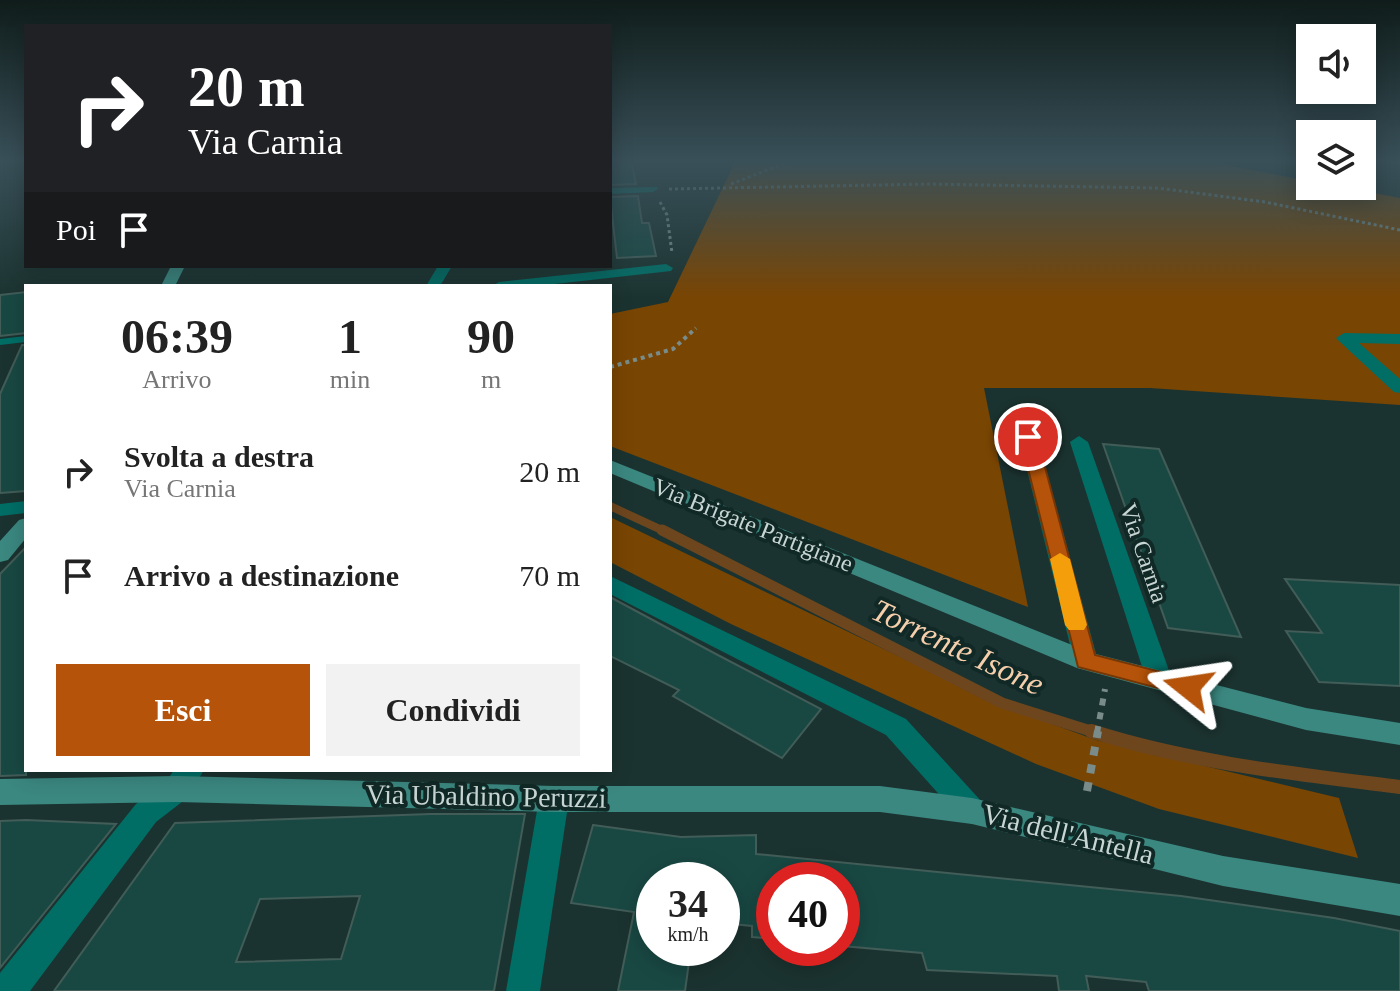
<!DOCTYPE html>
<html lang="it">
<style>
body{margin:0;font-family:Georgia,serif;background:#f2f2f2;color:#222;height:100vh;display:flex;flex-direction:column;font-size:30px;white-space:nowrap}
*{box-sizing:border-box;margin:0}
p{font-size:26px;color:#767676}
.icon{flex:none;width:44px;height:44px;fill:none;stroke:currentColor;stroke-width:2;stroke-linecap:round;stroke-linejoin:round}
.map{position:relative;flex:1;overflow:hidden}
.details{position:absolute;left:24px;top:284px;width:588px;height:488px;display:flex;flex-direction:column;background:#fff;border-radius:0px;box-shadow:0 4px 20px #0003}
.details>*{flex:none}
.banner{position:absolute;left:24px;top:24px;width:588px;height:244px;border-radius:0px;box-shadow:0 4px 20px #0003;background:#202124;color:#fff;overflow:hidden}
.buttons{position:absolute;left:1296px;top:24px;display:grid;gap:16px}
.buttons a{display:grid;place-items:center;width:80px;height:80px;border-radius:0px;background:#fff;box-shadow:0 4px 20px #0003;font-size:40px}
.speed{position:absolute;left:636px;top:862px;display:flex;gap:16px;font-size:40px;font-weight:700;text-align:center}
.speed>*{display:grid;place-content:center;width:104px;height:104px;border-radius:50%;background:#fff;box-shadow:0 4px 20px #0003;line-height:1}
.speed small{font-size:20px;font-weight:400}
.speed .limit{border:12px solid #d22;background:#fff;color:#111}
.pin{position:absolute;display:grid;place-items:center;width:68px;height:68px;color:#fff;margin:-34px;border:4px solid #fff;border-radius:50%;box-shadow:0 2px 8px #0007}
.me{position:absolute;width:88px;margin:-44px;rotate:285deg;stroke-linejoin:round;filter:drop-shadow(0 0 6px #0008)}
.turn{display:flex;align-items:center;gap:28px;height:168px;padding:0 32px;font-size:36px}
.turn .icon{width:104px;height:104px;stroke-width:2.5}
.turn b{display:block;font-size:56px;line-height:68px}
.then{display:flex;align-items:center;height:76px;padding:0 32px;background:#0003;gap:16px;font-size:30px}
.eta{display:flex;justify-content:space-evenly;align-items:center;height:136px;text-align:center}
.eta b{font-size:48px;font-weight:600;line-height:56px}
.button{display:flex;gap:16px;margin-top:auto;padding:16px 32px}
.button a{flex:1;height:92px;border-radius:0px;background:#b45309;color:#fff;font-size:32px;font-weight:600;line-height:92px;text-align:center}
.button a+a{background:#f2f2f2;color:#222}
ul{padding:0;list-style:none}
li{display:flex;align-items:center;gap:24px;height:104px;padding:0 32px}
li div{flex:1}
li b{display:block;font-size:30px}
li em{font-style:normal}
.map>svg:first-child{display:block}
.green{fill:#794503}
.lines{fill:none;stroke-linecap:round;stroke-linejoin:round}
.stream-far2{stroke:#6d461e;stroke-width:8}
.stream-far1{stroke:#6d461e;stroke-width:11}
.stream{stroke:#6d461e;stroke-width:14}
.building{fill:#194843;stroke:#425c58;stroke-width:2;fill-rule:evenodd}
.path-far3{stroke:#798c89;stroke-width:3;stroke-dasharray:3 3;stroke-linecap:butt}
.path-far2{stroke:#798c89;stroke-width:4;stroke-dasharray:4 4;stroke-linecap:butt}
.path-far1{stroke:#798c89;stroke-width:6;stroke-dasharray:7 7;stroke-linecap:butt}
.path{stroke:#798c89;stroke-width:8;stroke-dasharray:9 9;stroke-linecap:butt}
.lane{fill:#016e66;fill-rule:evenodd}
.street{fill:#016e66;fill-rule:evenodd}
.secondary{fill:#3b8881;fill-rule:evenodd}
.route{fill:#b45309;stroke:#753606;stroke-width:2}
.slow{fill:#f59e0b}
.labels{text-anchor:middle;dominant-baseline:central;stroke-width:8;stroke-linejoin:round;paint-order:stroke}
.street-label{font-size:24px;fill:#c7d5d3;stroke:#112926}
.near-street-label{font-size:28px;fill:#c7d5d3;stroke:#112926}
.near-water-label{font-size:32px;font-style:italic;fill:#f5cfac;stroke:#112926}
</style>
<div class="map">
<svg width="1400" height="991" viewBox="0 0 1400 991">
<rect width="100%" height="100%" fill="#1b3330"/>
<g class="green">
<path d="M736 160H1199L1310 181V186H1337L1400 198V405L1150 388H984L1028 607 610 446V314L668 302Z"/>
<path d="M610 517 1002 706 1096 740 1339 798 1358 858 1159 809 1036 764 731 624 610 562Z"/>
</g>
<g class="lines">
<path class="stream-far2" d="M610 506 666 532"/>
<path class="stream-far1" d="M662 530 1002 703 1097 733"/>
<path class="stream" d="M1091 731C1191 763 1296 774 1400 787"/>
</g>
<g class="building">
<path d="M610 160H631L636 184 610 185Z"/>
<path d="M638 196 642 223H649L656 256 617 258 610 197Z"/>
<path d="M26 292V333L0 336V295Z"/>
<path d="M22 345H26V491L0 493V394Z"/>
<path d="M1103 444 1159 449 1241 637 1168 628Z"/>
<path d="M26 547V775L0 776V574Z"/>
<path d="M1285 579 1400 585V686L1319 682 1286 631 1322 633Z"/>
<path d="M610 597 714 653 821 709 782 758 673 696 679 690 610 656Z"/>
<path d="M431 814H525L494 991H54L175 823ZM360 896 341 959 236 962 260 899Z"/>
<path d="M26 820 116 824 0 968V821Z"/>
<path d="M593 825 681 837 756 835V854L1181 896 1334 918 1400 931V991H1149L1146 982 1086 976 1089 991H1059L1057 976 927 970 922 953 842 946V880H774V939L752 937V926L722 923V880H654V948H691L685 991H618L634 912 571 903Z"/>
</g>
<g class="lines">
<g class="path-far3">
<path d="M1385 160 1400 162"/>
<path d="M731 184 793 160"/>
<path d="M669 189 928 184 1158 188 1265 202 1400 230"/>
<path d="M660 202 667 215 672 253"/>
</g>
<path class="path-far2" d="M610 367 673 349 696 328"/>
<path class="path-far1" d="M1097 733 1105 689"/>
<path class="path" d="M1087 791 1098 731"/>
<path class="lane" d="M26 336V342L0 345V339Z"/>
<g class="street">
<path d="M657 187 658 189 653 192 610 194V188Z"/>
<path d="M666 264 673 268 671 271 537 286H492L499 282Z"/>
<path d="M438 266H452L440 286H426Z"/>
<path d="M1344 333 1400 334V344L1359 343 1400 379V393L1394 392 1339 341 1336 338Z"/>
<path d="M1028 432 1037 437 1098 661 1095 668 1086 670 1077 668 1074 661 1019 437Z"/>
<path d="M1079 436 1088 442 1172 679 1168 686 1159 689 1150 686 1146 679 1070 442Z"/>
<path d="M26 501V513L0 516V504Z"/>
<path d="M610 576 906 719 982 802 987 811 982 820 972 824 962 820 886 735 610 594Z"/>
<path d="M174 770H204L187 798 156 822 30 991H0V973L136 804 167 780Z"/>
<path d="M554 786 564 790 569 799 540 991H506L539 799 544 790Z"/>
</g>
<g class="secondary">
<path d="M171 266H185L175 286H161Z"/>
<path d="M610 460 1092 653 1306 708 1400 723V745L1306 730 1077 668 610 473Z"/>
<path d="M26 518V538L8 560 0 562V541L19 520Z"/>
<path d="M177 776 554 786H880L972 798 1223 856 1400 884V916L1223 886 972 824 880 812H554L177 802 0 805V779Z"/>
</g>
</g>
<linearGradient id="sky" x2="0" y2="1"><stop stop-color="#0f1c1a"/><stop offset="0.54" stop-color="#395059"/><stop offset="1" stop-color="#395059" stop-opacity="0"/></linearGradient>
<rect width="1400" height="298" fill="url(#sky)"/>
<path class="route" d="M1028 432 1037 437 1095 655 1196 681 1200 687 1196 694 1188 696 1078 667 1020 437Z"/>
<path class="slow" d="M1060 553 1070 559 1087 625 1084 630H1069L1065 625 1050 559Z"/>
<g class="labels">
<g class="street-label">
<text transform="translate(753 525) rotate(22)">Via Brigate Partigiane</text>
<text transform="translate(1144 553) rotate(71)">Via Carnia</text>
</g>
<g class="near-street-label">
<text transform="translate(486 796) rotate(1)">Via Ubaldino Peruzzi</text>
<text transform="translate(1068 834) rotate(14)">Via dell'Antella</text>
</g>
<g class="near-water-label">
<text transform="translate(958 647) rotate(25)">Torrente Isone</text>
</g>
</g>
</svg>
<div class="buttons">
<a><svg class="icon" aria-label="sound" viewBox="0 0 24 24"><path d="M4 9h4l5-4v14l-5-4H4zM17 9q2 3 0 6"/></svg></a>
<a><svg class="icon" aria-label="layers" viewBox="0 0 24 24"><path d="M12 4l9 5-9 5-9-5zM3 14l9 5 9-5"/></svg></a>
</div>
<div class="speed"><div>34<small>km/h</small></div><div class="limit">40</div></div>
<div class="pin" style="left:1028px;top:437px;background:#d93025"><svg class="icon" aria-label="arrive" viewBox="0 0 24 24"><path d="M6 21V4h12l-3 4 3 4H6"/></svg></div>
<svg class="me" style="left:1188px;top:687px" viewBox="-20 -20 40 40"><path d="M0-17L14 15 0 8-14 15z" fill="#b45309" stroke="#fff" stroke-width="4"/></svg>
<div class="banner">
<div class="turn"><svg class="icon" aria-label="right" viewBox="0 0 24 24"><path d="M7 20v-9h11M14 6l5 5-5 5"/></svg><div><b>20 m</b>Via Carnia</div></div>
<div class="then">Poi<svg class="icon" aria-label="arrive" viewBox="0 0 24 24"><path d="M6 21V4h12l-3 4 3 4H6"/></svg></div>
</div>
<section class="details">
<div class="eta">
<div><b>06:39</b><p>Arrivo</p></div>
<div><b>1</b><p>min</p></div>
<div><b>90</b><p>m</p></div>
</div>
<ul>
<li><svg class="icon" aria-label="right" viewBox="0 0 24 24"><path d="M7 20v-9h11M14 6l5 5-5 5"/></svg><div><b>Svolta a destra</b><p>Via Carnia</p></div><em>20 m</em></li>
<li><svg class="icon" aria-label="arrive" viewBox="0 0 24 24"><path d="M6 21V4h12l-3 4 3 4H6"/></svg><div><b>Arrivo a destinazione</b></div><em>70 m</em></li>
</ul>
<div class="button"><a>Esci</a><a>Condividi</a></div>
</section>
</div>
